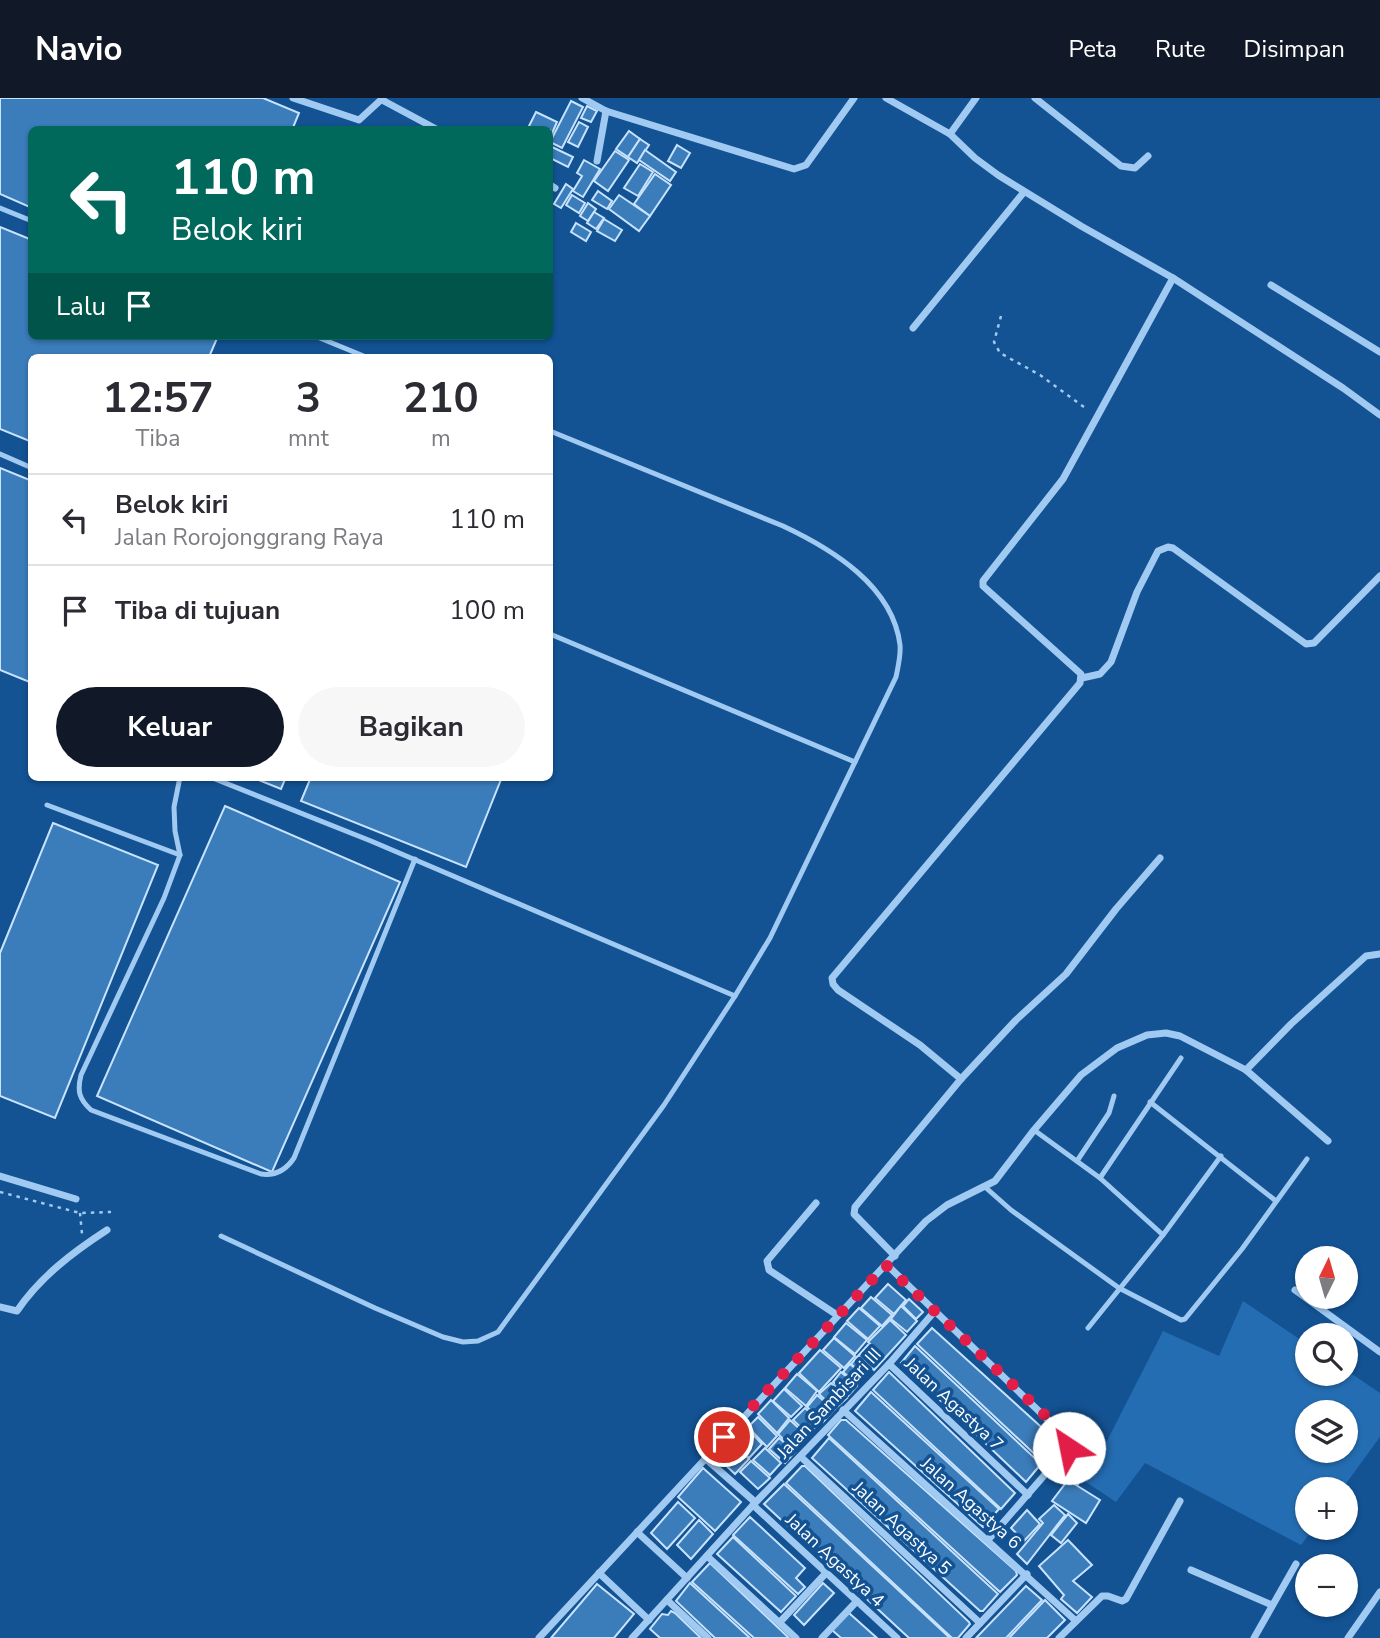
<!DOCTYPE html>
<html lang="id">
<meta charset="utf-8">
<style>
body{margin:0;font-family:"Nunito Sans",sans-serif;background:#f7f7f7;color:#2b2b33;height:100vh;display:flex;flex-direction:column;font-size:26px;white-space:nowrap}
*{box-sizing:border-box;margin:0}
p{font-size:23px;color:#7c7c81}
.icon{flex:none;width:38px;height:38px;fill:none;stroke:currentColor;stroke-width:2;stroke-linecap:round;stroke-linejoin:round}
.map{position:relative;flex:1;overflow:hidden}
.sheet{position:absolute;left:28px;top:256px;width:525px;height:427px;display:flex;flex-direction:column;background:#fff;border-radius:10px;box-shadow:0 2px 5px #0004}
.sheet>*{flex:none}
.banner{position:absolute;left:28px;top:28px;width:525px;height:214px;border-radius:10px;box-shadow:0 2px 5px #0004;background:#00695c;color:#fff;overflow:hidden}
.needle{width:46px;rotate:5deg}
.fabs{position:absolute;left:1295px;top:1148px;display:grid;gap:14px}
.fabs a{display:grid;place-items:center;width:63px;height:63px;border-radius:50%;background:#fff;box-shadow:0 2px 5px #0004;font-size:35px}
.pin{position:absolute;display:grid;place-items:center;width:60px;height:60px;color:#fff;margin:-30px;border:4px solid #fff;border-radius:50%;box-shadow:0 2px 7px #0007}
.me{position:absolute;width:77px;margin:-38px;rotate:326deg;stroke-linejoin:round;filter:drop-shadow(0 0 5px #0008)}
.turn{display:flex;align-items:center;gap:24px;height:147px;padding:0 28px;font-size:32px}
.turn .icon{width:91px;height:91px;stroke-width:2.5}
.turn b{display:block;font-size:49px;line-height:60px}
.then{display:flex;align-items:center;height:66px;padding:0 28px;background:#0003;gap:14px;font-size:26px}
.eta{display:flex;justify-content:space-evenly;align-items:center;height:119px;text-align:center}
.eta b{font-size:42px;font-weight:700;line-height:49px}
.button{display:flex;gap:14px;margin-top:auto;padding:14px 28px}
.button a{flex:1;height:80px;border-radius:42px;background:#111827;color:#fff;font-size:28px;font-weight:700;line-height:80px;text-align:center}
.button a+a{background:#f7f7f7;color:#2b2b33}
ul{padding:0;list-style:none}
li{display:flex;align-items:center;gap:21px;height:91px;padding:0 28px;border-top:2px solid #e1e1e2}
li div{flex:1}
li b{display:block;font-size:26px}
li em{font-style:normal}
header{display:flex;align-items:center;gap:42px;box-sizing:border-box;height:98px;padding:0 35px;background:#111827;color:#fff}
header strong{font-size:33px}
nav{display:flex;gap:38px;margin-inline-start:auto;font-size:24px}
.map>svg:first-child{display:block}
.green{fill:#246db2;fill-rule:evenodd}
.building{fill:#3b7cbb;stroke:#c8e3fd;stroke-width:2}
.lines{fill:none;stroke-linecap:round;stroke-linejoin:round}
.path{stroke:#a0caf2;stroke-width:2.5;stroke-dasharray:3.5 5;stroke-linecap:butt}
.service{stroke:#a0caf2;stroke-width:5}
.minor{stroke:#a0caf2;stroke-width:7}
.route{stroke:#e11d48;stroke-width:12;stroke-dasharray:0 21.6}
.labels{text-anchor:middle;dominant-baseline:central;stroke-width:7;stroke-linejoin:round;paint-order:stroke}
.street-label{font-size:18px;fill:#fff;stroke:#135293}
</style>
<header>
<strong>Navio</strong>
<nav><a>Peta</a><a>Rute</a><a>Disimpan</a></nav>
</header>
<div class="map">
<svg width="1380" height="1540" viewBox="0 0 1380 1540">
<rect width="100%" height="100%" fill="#135293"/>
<path class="green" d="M1243 1203 1307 1246V1276H1346V1272L1380 1295V1339L1342 1391H1307V1430H1314L1301 1447 1145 1365 1116 1404 1086 1384 1163 1233 1219 1258ZM1307 1314H1346V1353H1307Z"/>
<g class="building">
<path d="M0 0H263L299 15 292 32H32V110L0 96Z"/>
<path d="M571 3 583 9 562 50 550 44Z"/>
<path d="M587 8 597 13 591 24 581 20Z"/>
<path d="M536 14 557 24 550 40V32H527Z"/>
<path d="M579 24 588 29 578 49 568 44Z"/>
<path d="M629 33 640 41 628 59 616 51Z"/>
<path d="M640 41 649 47 637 65 628 59Z"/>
<path d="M677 47 690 55 681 70 668 63Z"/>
<path d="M550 48 573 59 568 69 550 60Z"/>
<path d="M645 52 676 74 670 83 639 62Z"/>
<path d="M615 53 629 62 608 93 594 83Z"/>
<path d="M584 62 600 71 583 99 573 93 582 78 577 75Z"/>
<path d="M640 66 653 74 638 98 624 90Z"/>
<path d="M655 76 671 87 650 118 634 106Z"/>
<path d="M566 86 573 91 561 110 554 106Z"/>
<path d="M598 93 612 103 607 111 592 102Z"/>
<path d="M572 97 585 105 579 115 566 107Z"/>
<path d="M619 97 650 118 639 133 609 111Z"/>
<path d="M588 105 596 111 588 123 580 118Z"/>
<path d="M594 114 604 120 596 131 587 125Z"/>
<path d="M604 121 622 132 615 143 597 133Z"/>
<path d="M576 125 591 134 586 143 571 134Z"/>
<path d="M0 129 32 142V238H218L209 259H32V344L0 331Z"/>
<path d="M0 370 32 383V585L0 572Z"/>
<path d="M251 679H286L281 691Z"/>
<path d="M311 679H502L466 769 301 703Z"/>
<path d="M225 708 400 784 272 1074 97 998Z"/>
<path d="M53 725 158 767 55 1020 0 998V855Z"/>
<path d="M888 1186 906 1202 894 1216 875 1200Z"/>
<path d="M871 1199 892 1217 882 1228 861 1210Z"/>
<path d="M909 1201 923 1214 916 1221 903 1208Z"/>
<path d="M901 1208 917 1223 907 1234 891 1221Z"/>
<path d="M859 1210 880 1228 868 1241 847 1223Z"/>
<path d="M890 1222 906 1237 885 1260 868 1244Z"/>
<path d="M846 1225 867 1242 855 1256 834 1239Z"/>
<path d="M932 1230 1060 1346 1043 1364 917 1246Z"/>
<path d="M834 1240 855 1258 844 1270 823 1252Z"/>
<path d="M868 1247 884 1261 874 1272 858 1258Z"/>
<path d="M915 1248 1041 1366 1026 1384 901 1265Z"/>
<path d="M820 1252 841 1270 819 1294 799 1275Z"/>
<path d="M857 1259 870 1270 864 1277 851 1266Z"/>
<path d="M850 1266 864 1278 857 1286 843 1274Z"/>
<path d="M841 1274 857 1288 848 1298 833 1284Z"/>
<path d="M889 1274 1015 1395 1001 1411 873 1292Z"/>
<path d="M797 1276 817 1293 806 1308 785 1290Z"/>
<path d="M831 1285 847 1300 835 1311 819 1296Z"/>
<path d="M784 1291 802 1308 791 1319 773 1303Z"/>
<path d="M871 1294 999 1411 983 1429 855 1313Z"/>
<path d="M817 1297 834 1312 823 1324 807 1309Z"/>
<path d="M771 1302 789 1320 777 1335 758 1316Z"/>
<path d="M805 1310 821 1324 808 1336 793 1322Z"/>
<path d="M758 1319 777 1338 767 1349 748 1329Z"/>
<path d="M790 1322 806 1337 794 1352 778 1336Z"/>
<path d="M841 1322H846L1016 1473 1017 1477 1000 1494 828 1337Z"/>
<path d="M745 1328 762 1346 749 1360 731 1342Z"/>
<path d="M779 1340 795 1354 785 1365 769 1351Z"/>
<path d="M829 1340 998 1496 983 1513H980L812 1360Z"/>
<path d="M1082 1341 1099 1354 1092 1365 1075 1352Z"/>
<path d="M734 1346 749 1361 735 1376 719 1361Z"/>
<path d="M765 1350 781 1365 770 1377 753 1362Z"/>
<path d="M1077 1359 1090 1369 1078 1386 1065 1374Z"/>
<path d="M751 1363 770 1380 758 1391 740 1374Z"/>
<path d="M802 1368H805L969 1524 970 1526 958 1540H952L786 1385Z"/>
<path d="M703 1370 741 1404 715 1433 678 1399Z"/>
<path d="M1068 1382 1100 1402 1086 1425 1052 1403Z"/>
<path d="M784 1386 950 1540H909L764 1406Z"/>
<path d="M678 1404 695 1420 667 1451 651 1435Z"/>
<path d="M1054 1407 1065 1417 1027 1466 1017 1456 1043 1425 1039 1421Z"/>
<path d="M1027 1412 1040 1426 1024 1443 1011 1430Z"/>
<path d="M1068 1416 1077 1425 1061 1445 1051 1437Z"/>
<path d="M750 1419 805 1470 796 1480 805 1489 798 1496 733 1437Z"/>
<path d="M699 1422 713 1436 691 1461 677 1447Z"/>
<path d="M733 1439 796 1498 781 1514 717 1456Z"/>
<path d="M1068 1442 1092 1467 1073 1483 1092 1499 1077 1515 1061 1501 1064 1497 1039 1468Z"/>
<path d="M710 1465 789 1540H754L692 1484Z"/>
<path d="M690 1485 750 1540H715L676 1503Z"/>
<path d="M823 1485 834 1495 804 1527 794 1517Z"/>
<path d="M597 1486 634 1516 614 1540H551Z"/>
<path d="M1026 1488 1042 1502 1006 1540H976Z"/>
<path d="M1045 1502 1065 1522 1047 1540H1009Z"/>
<path d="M671 1513 675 1515 701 1540H660L650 1531 662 1516 668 1517Z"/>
<path d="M849 1515 877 1540H841L832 1532Z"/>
</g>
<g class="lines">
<g class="path">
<path d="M1001 218 994 244 1000 255 1040 277 1088 312"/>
<path d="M0 1094 80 1115 111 1114"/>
<path d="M80 1115 82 1136"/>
</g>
<g class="service">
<path d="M0 110 32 123"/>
<path d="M315 238 366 259"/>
<path d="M0 356 32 370"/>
<path d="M550 536 855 664"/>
<path d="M180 679 174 709 175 733 180 757 164 800 81 977C77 993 79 1001 91 1012L261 1076C275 1078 286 1072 294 1060L415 761"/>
<path d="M210 679 371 743 735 898"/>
<path d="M47 707 180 757"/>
<path d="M1150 1004 1276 1103"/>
<path d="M1034 1032 1100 1080 1163 1137 1088 1230"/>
<path d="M1077 1063 1109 1015 1114 998"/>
<path d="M1100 1080 1181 960"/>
<path d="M985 1089 1011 1112 1119 1190 1181 1222 1185 1221 1242 1151 1307 1061"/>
<path d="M1163 1137 1221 1058"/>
<path d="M221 1138 375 1210 443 1239 463 1244 478 1243 498 1234 664 1007 735 898 770 840 896 579C898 569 901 557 900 547 893 488 832 451 783 428L550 333"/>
</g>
<g class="minor">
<path d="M293 0 359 22 383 0"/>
<path d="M582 0 606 13 794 71 806 67 854 0"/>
<path d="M886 0 950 36 975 60 998 77 1081 128 1173 180 1343 290 1380 317"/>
<path d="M1035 0 1121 68 1135 70 1148 58"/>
<path d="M382 2 438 32"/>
<path d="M950 36 976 0"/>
<path d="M597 63 606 13"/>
<path d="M550 87 555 90"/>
<path d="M1271 187 1380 254"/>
<path d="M913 230 1024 94"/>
<path d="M1082 580 1100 576 1111 564 1137 494 1158 453 1168 449 1173 450 1306 546 1314 545 1380 478"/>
<path d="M1246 972 1291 926 1366 858 1380 856"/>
<path d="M961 981 920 947 838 892 833 886 832 880 1080 585 1081 576 983 488V483L1063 381 1173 180"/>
<path d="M0 1078 76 1101"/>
<path d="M816 1105 767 1163 769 1172 837 1217"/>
<path d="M895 1158 854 1116 855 1109 961 981 1016 922 1066 876 1116 811 1160 760"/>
<path d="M886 1166 1070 1343 1068 1350 988 1442"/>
<path d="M1295 1192 1380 1254"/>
<path d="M0 1209 17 1213C40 1179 73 1154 107 1132"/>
<path d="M889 1266 1028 1397"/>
<path d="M843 1312 1076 1523"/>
<path d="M801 1359 980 1525"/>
<path d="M705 1360 755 1404"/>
<path d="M753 1407 897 1540"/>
<path d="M637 1434 687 1480"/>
<path d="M707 1458 796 1540"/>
<path d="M1191 1472 1272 1507"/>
<path d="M599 1475 649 1522"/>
<path d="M667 1502 708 1540"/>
<path d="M780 1524 826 1475"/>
<path d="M539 1540 926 1123 947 1107 995 1083 1034 1032 1081 977 1117 950 1147 937 1166 935 1180 938 1246 972 1328 1043"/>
<path d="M632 1540 753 1407 889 1266 934 1214"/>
<path d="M822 1540 857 1503"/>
<path d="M966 1540 1027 1476"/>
<path d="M1059 1540 1102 1498H1108L1122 1503 1126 1501 1180 1403"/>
<path d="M1254 1540 1296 1466"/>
<path d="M1348 1540 1380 1494"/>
</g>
</g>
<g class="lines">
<path class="route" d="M724 1339 886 1167 1067 1338 1070 1343 1069 1350"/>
</g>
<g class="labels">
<g class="street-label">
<text transform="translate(829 1305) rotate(-47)">Jalan Sambisari III</text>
<text transform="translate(954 1306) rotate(43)">Jalan Agastya 7</text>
<text transform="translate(971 1405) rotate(42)">Jalan Agastya 6</text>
<text transform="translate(902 1430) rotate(43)">Jalan Agastya 5</text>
<text transform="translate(835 1462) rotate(43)">Jalan Agastya 4</text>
</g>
</g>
</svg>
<div class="fabs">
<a><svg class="needle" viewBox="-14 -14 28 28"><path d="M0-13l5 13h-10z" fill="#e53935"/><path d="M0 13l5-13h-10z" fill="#7c7c81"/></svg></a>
<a><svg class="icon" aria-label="search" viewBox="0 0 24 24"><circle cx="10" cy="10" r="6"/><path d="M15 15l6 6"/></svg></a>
<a><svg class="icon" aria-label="layers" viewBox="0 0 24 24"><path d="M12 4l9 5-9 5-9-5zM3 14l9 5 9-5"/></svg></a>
<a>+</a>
<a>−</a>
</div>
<div class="pin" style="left:724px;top:1339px;background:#d93025"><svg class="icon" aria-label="arrive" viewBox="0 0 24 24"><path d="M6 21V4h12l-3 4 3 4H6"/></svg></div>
<svg class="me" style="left:1069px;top:1350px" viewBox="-20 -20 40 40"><circle r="19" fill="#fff"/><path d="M0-13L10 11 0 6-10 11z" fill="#e11d48"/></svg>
<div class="banner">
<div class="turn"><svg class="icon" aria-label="left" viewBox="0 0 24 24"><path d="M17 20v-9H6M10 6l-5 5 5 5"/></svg><div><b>110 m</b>Belok kiri</div></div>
<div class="then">Lalu<svg class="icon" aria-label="arrive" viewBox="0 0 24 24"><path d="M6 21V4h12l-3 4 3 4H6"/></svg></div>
</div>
<section class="sheet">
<div class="eta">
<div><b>12:57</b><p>Tiba</p></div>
<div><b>3</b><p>mnt</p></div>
<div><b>210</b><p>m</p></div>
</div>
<ul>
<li><svg class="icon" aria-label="left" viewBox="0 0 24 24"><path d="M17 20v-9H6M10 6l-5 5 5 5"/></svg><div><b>Belok kiri</b><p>Jalan Rorojonggrang Raya</p></div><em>110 m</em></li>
<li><svg class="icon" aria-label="arrive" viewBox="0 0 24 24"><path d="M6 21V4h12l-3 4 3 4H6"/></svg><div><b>Tiba di tujuan</b></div><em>100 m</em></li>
</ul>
<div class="button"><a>Keluar</a><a>Bagikan</a></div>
</section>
</div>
